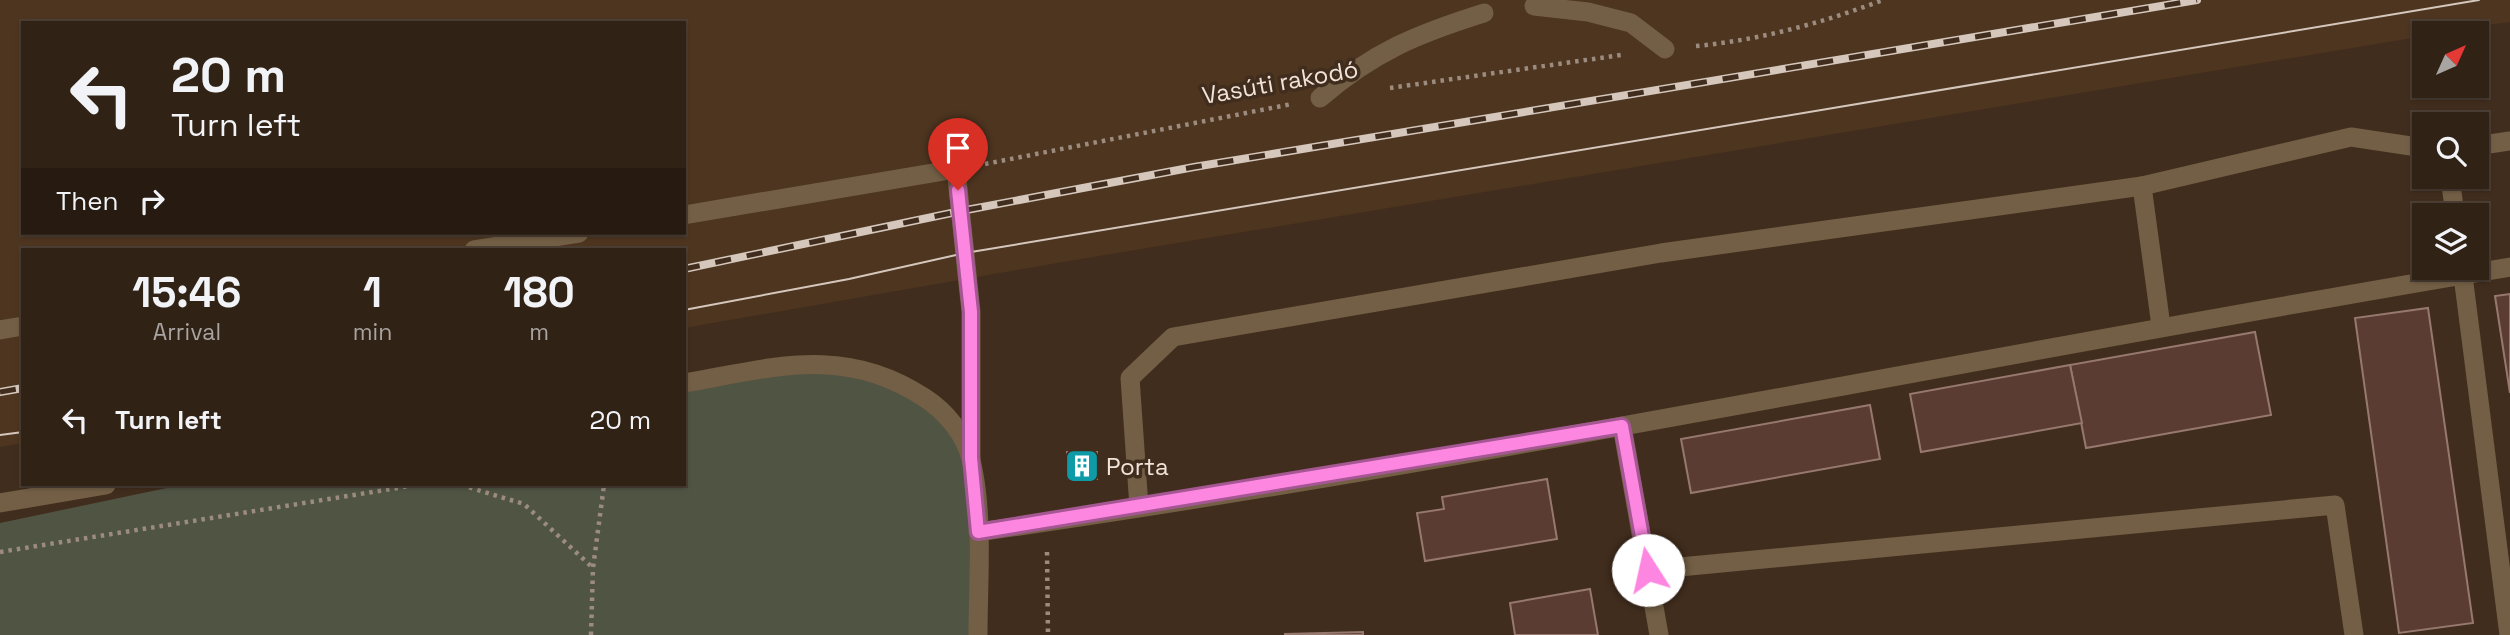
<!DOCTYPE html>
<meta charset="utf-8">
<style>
body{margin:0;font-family:"Space Grotesk",sans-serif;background:#392a1f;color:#f1f3f6;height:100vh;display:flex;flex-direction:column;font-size:26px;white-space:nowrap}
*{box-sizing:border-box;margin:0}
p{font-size:23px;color:#a8a4a1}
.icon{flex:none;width:38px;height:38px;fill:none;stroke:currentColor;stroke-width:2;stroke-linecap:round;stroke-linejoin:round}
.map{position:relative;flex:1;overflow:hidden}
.sheet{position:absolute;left:21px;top:248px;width:665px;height:238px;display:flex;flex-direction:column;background:#312216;border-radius:0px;box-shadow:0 2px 5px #0004,0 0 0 2px #4c3f35}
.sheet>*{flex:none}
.banner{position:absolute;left:21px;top:21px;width:665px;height:214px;border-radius:0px;box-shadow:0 2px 5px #0004,0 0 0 2px #4c3f35;background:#312216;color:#f1f3f6;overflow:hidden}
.needle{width:46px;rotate:45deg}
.controls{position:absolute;left:2412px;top:21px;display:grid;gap:14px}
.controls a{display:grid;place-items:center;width:77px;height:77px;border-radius:0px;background:#312216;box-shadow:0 2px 5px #0004,0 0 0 2px #4c3f35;font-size:35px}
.pin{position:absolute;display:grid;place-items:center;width:60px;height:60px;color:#fff;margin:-72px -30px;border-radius:50% 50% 50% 0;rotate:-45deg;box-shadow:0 0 7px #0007}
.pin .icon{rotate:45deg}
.me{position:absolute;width:77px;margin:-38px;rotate:350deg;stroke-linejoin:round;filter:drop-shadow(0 0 5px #0008)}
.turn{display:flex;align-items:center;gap:24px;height:147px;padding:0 35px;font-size:32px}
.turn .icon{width:91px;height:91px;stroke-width:2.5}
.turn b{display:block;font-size:49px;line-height:60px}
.then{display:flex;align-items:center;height:66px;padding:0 35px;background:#0003;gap:14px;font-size:26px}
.eta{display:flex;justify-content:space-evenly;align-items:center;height:119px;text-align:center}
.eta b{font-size:42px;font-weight:700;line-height:49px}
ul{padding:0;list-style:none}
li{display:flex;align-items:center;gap:21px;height:105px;padding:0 35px}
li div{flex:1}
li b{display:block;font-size:26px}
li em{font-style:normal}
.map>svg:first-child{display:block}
.built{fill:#4d3520;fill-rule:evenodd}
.green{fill:#505443}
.building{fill:#5a3c33;stroke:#96786f;stroke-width:2}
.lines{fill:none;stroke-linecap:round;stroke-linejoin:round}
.path{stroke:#9c8c7f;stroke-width:4.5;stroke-dasharray:3.5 5;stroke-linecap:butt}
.service{stroke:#735f45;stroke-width:19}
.minor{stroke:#735f45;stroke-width:19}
.tram{stroke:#d5c7bc;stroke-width:2}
.rail-casing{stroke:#d5c7bc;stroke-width:8}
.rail{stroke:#412d1d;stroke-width:5;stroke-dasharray:16;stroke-linecap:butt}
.route-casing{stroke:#a45792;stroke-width:18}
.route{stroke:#fd86e1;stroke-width:12}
.labels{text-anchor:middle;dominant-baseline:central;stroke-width:7;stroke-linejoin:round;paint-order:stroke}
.street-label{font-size:24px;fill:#f0e3d9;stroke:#412d1d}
.poi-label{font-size:24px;fill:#f0e3d9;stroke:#412d1d;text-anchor:start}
</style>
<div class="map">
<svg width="2510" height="635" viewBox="0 0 2510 635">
<rect width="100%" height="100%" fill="#412d1d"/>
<path class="built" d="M0 0H2510V22L2424 33V36L1063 262 684 328V250H23V443L0 447ZM23 23H684V233H23Z"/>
<path class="green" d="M838 363 934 404 971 459 978 635H0V523L181 485H684V383Z"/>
<g class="building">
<path d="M2510 294V393L2495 296Z"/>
<path d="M2428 308 2473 623 2399 633 2355 318Z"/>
<path d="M2255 332 2271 415 2086 448 2070 365Z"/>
<path d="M2070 365 2082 423 1921 452 1910 394Z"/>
<path d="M1870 405 1880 459 1691 493 1681 439Z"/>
<path d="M1067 452H1097V479H1068Z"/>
<path d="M1547 479 1557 539 1425 561 1417 513 1444 509 1442 497Z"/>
<path d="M1590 589 1598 635H1515L1510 603Z"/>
<path d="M1363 632V635H1285V634Z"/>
</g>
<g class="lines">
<g class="path">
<path d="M1696 46C1760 40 1822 23 1883 0"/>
<path d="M1390 88 1621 55"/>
<path d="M985 164 1292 104"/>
<path d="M461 485 524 504 593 568"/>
<path d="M0 552 416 485"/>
<path d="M1047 552 1048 635"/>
<path d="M591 635 593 568 604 485"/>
</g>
<g class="service">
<path d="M1534 6 1588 12 1631 23 1665 49"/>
<path d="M1320 98C1373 52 1417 34 1484 13"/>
<path d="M2476 146 2510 141"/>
<path d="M2450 177 2455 215"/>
<path d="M2142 186 2161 326"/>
<path d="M684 215 956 169 971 312V458"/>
<path d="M474 250 579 233"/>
<path d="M2462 268 2509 635"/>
<path d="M0 330 23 326"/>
<path d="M1622 426 1659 635"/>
<path d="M1139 507 1130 378 1173 337 1661 253 2142 186 2351 137 2424 148"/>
<path d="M978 532C1491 459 1999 352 2510 267"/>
<path d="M1648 570 2335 505 2354 635"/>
</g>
<g class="minor">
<path d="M684 383C772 368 844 344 925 398 945 411 966 435 971 460 984 514 978 580 978 635"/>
<path d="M0 503 106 485"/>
</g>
<g class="tram">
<path d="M684 310 849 279 965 253 2479 0"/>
<path d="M0 435 23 432"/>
</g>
<g class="rail-casing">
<g id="rail">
<path d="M684 269 961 211 1194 167 2197 0"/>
<path d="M0 392 23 388"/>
</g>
</g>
<use href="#rail" class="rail"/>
</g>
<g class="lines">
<g class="route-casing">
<path id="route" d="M958 190 971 312V458L978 532 1622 426 1648 570"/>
</g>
<use href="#route" class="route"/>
</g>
<defs>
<g id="building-square" transform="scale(1.75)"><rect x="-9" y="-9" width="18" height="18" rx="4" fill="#0f9aa8" stroke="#412d1d"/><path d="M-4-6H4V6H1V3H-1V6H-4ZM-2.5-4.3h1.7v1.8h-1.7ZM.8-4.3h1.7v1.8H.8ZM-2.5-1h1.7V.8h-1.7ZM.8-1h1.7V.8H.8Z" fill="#fff"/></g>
</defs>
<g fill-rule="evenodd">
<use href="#building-square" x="1082" y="466"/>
</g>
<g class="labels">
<g class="street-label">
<text transform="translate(1280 82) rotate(-10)">Vasúti rakodó</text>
</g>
<g class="poi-label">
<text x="1106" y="466">Porta</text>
</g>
</g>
</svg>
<div class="controls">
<a><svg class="needle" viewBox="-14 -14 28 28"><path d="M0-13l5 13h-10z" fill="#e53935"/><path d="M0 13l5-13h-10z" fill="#a8a4a1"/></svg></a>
<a><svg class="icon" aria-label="search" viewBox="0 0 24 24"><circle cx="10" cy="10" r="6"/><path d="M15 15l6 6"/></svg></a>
<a><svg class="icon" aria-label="layers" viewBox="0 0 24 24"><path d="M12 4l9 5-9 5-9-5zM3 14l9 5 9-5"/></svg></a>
</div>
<div class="pin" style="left:958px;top:190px;background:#d93025"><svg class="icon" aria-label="arrive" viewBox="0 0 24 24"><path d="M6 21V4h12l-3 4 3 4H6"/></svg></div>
<svg class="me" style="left:1648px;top:570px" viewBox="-20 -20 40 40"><circle r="19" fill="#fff"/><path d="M0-13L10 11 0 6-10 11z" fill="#fd86e1"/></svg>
<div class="banner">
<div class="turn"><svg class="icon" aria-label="left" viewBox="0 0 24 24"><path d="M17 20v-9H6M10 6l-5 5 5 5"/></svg><div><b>20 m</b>Turn left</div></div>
<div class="then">Then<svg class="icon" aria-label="right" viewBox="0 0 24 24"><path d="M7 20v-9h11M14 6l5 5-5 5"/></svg></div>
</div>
<section class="sheet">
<div class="eta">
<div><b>15:46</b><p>Arrival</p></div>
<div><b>1</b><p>min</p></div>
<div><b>180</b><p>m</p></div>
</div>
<ul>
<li><svg class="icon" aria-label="left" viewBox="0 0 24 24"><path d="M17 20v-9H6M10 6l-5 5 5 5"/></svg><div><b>Turn left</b></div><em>20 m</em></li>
</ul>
</section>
</div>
